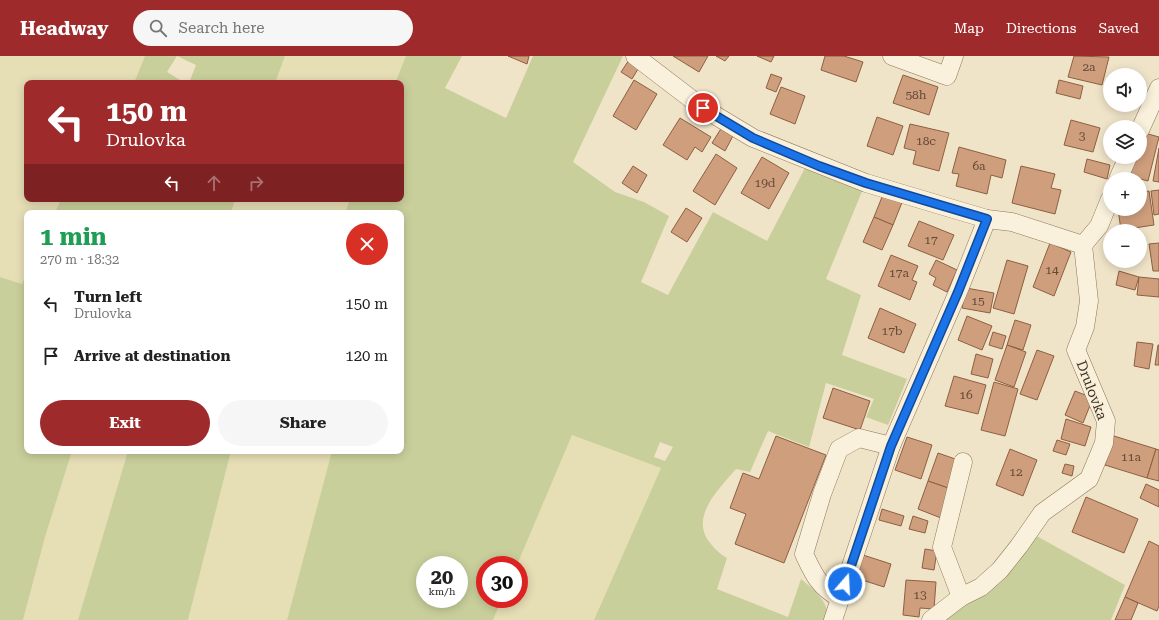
<!DOCTYPE html>
<meta charset="utf-8">
<style>
body{margin:0;font-family:"Roboto Serif",serif;background:#f6f6f6;color:#222;height:100vh;display:flex;flex-direction:column;font-size:15px;white-space:nowrap}
*{box-sizing:border-box;margin:0}
p{font-size:13px;color:#767676}
.icon{flex:none;width:22px;height:22px;fill:none;stroke:currentColor;stroke-width:2;stroke-linecap:round;stroke-linejoin:round}
.map{position:relative;flex:1;overflow:hidden}
.side{position:absolute;left:24px;top:154px;width:380px;height:244px;display:flex;flex-direction:column;background:#fff;border-radius:8px;box-shadow:0 2px 10px #0003}
.side>*{flex:none}
.hud{position:absolute;left:24px;top:24px;width:380px;height:122px;border-radius:8px;box-shadow:0 2px 10px #0003;background:#9e2a2b;color:#fff;overflow:hidden}
.tools{position:absolute;left:1103px;top:12px;display:grid;gap:8px}
.tools a{display:grid;place-items:center;width:44px;height:44px;border-radius:50%;background:#fff;box-shadow:0 2px 10px #0003;font-size:20px}
.speed{position:absolute;left:416px;top:500px;display:flex;gap:8px;font-size:20px;font-weight:700;text-align:center}
.speed>*{display:grid;place-content:center;width:52px;height:52px;border-radius:50%;background:#fff;box-shadow:0 2px 10px #0003;line-height:1}
.speed small{font-size:10px;font-weight:400}
.speed .limit{border:6px solid #d22;background:#fff;color:#111}
.pin{position:absolute;display:grid;place-items:center;width:34px;height:34px;color:#fff;margin:-17px;border:2px solid #fff;border-radius:50%;box-shadow:0 1px 4px #0007}
.me{position:absolute;width:44px;margin:-22px;rotate:19deg;stroke-linejoin:round;filter:drop-shadow(0 0 3px #0008)}
.turn{display:flex;align-items:center;gap:14px;height:84px;padding:0 16px;font-size:18px}
.turn .icon{width:52px;height:52px;stroke-width:2.5}
.turn b{display:block;font-size:28px;line-height:34px}
.lanes{display:flex;align-items:center;height:38px;padding:0 16px;background:#0003;justify-content:center;gap:20px;direction:ltr}
.lanes .off{opacity:.35}
.round{display:grid;place-items:center;flex:none;width:42px;height:42px;border-radius:21px;background:#f6f6f6}
.overview{display:flex;align-items:center;justify-content:space-between;height:68px;padding:0 16px}
h1{font-size:24px;font-weight:700;line-height:30px;color:#1e9e55}
.primary-button{display:flex;gap:8px;margin-top:auto;padding:8px 16px}
.primary-button a{flex:1;height:46px;border-radius:24px;background:#9e2a2b;color:#fff;font-size:16px;font-weight:700;line-height:46px;text-align:center}
.primary-button a+a{background:#f6f6f6;color:#222}
ul{padding:0;list-style:none}
li{display:flex;align-items:center;gap:12px;height:52px;padding:0 16px}
li div{flex:1}
li b{display:block;font-size:15px}
li em{font-style:normal}
header{display:flex;align-items:center;gap:24px;box-sizing:border-box;height:56px;padding:0 20px;background:#9e2a2b;color:#fff}
header strong{font-size:19px}
nav{display:flex;gap:22px;margin-inline-start:auto;font-size:14px}
.search{width:280px;height:36px;background:#f6f6f6;display:flex;align-items:center;gap:10px;box-sizing:border-box;padding:0 14px;border-radius:22px;color:#767676;font-size:15px}
.map>svg:first-child{display:block}
.farmland{fill:#e6deb5}
.green{fill:#c9cf9b;fill-rule:evenodd}
.building{fill:#cf9f7d;stroke:#8d5f41}
.lines{fill:none;stroke-linecap:round;stroke-linejoin:round}
.minor-casing{stroke:#8d765c;stroke-width:19}
.minor{stroke:#faf1dc;stroke-width:18}
.route-casing{stroke:#114b97;stroke-width:10}
.route{stroke:#1a73e8;stroke-width:7}
.labels{text-anchor:middle;dominant-baseline:central;stroke-width:3;stroke-linejoin:round;paint-order:stroke}
.number-label{font-size:12px;fill:#624a37}
.street-label{font-size:14px;fill:#3d2e20;stroke:#f7eed8}
</style>
<header>
<strong>Headway</strong>
<div class="search"><svg class="icon" aria-label="search" viewBox="0 0 24 24"><circle cx="10" cy="10" r="6"/><path d="M15 15l6 6"/></svg>Search here</div>
<nav><a>Map</a><a>Directions</a><a>Saved</a></nav>
</header>
<div class="map">
<svg width="1159" height="564" viewBox="0 0 1159 564">
<rect width="100%" height="100%" fill="#f0e4c8"/>
<g class="farmland">
<path d="M0 0H145L134 27H27V143H61L55 157H27V217L22 228 0 221Z"/>
<path d="M285 0H406L395 27H275Z"/>
<path d="M235 143H350L345 157H231Z"/>
<path d="M572 379 661 412 594 564H493L502 543H519V509H517Z"/>
<path d="M72 395H128L78 564H23L45 481Z"/>
<path d="M231 395H332L287 564H188Z"/>
</g>
<g class="green">
<path d="M145 0H285L275 27H189L196 9 177 0 167 16 185 27H134Z"/>
<path d="M406 0H462L445 32 506 62 533 0H623L573 106 615 136 644 146 669 160 641 226 668 239 713 156 767 185 805 112 863 133 826 223 861 239 842 299 907 323 888 369 866 361 874 343 826 327 809 391 768 375 750 416 736 413C719 433 688 462 711 488 716 494 720 498 727 502L717 533 788 561 801 523C813 533 831 547 827 564H594L661 412 572 379 517 509H485V543H502L493 564H287L332 395H401V157H345L350 143H401V27H395ZM660 386 673 391 665 405 654 401ZM425 509H459V543H425Z"/>
<path d="M61 143H235L231 157H55Z"/>
<path d="M27 217V395H72L45 481 23 564H0V221L22 228Z"/>
<path d="M128 395H231L188 564H78Z"/>
<path d="M1033 478 1125 529 1111 564H939Z"/>
</g>
<g class="building">
<path d="M508 0H529L527 8Z"/>
<path d="M673 0H708L699 16Z"/>
<path d="M716 0H729L725 5Z"/>
<path d="M757 0H774L771 6Z"/>
<path d="M825 0H844L863 6 856 26 821 14Z"/>
<path d="M1074 0 1109 1 1102 29 1068 21Z"/>
<path d="M631 1 641 8 632 23 621 16Z"/>
<path d="M771 18 782 22 776 36 766 32Z"/>
<path d="M903 19 938 31 929 59 893 47Z"/>
<path d="M634 24 657 38 636 74 613 60Z"/>
<path d="M1059 24 1083 30 1080 43 1056 37Z"/>
<path d="M781 31 805 40 795 68 770 58Z"/>
<path d="M877 61 903 70 893 99 867 90Z"/>
<path d="M680 62 711 81 702 96 695 91 687 104 663 89Z"/>
<path d="M1071 64 1100 72 1093 96 1064 89Z"/>
<path d="M910 68 949 77 939 115 913 108 916 95 904 92Z"/>
<path d="M722 71 734 78 725 95 712 87Z"/>
<path d="M1141 76 1159 81 1148 125 1129 120 1134 101H1140Z"/>
<path d="M959 91 1006 104 1002 122 991 119 987 138 956 130 959 118 952 117Z"/>
<path d="M1159 92V126L1153 125Z"/>
<path d="M716 98 737 112 715 149 693 135Z"/>
<path d="M762 101 789 117 769 153 741 137Z"/>
<path d="M1087 103 1110 109 1107 123 1084 116Z"/>
<path d="M633 110 647 119 637 137 622 127Z"/>
<path d="M1021 110 1055 118 1051 132 1061 134 1055 158 1012 147Z"/>
<path d="M1159 134V158L1154 159 1151 135Z"/>
<path d="M1149 135 1154 169 1121 174 1118 153H1140V136Z"/>
<path d="M884 136 903 144 893 169 874 161Z"/>
<path d="M686 152 702 162 687 186 671 176Z"/>
<path d="M874 161 893 169 882 194 863 186Z"/>
<path d="M919 165 954 179 943 204 908 190Z"/>
<path d="M1050 187 1071 196 1054 240 1033 231Z"/>
<path d="M1159 187V215H1153L1149 188Z"/>
<path d="M891 199 918 210 912 224 917 226 910 244 878 230Z"/>
<path d="M936 204 957 214 947 236 933 229 936 222 929 218Z"/>
<path d="M1007 204 1028 210 1014 258 993 252Z"/>
<path d="M1119 215 1139 221 1135 234 1116 229Z"/>
<path d="M1139 221 1159 223V241L1137 239Z"/>
<path d="M966 232 994 237 990 257 962 252Z"/>
<path d="M880 252 916 268 904 297 868 282Z"/>
<path d="M967 260 992 270 982 294 958 284Z"/>
<path d="M1015 264 1031 269 1023 294 1007 289Z"/>
<path d="M993 276 1006 280 1002 293 989 289Z"/>
<path d="M1137 286 1153 288 1149 313 1134 310Z"/>
<path d="M1007 289 1026 296 1014 331 995 324Z"/>
<path d="M1158 289H1159V309H1155Z"/>
<path d="M1037 294 1054 300 1037 344 1020 338Z"/>
<path d="M976 298 993 303 988 322 971 318Z"/>
<path d="M954 320 986 329 978 358 945 350Z"/>
<path d="M994 326 1018 333 1005 380 981 374Z"/>
<path d="M833 332 870 345 860 374 823 362Z"/>
<path d="M1075 335 1093 342 1083 367 1065 359Z"/>
<path d="M1066 363 1091 371 1085 390 1061 383Z"/>
<path d="M776 380 826 399 784 507 735 488 746 458 730 452 743 417 759 423Z"/>
<path d="M1114 380 1156 393 1147 422 1105 409Z"/>
<path d="M907 381 932 389 921 423 895 414Z"/>
<path d="M1057 384 1070 388 1066 399 1053 395Z"/>
<path d="M1010 393 1037 404 1023 440 996 429Z"/>
<path d="M1156 393 1159 394V425L1147 422Z"/>
<path d="M938 397 961 405 951 433 928 425Z"/>
<path d="M1065 408 1074 410 1072 420 1062 417Z"/>
<path d="M928 425 951 433 941 462 918 453Z"/>
<path d="M1146 428 1159 434V451L1140 442Z"/>
<path d="M1086 441 1138 463 1124 497 1072 476Z"/>
<path d="M882 453 904 460 901 470 879 464Z"/>
<path d="M913 460 928 465 925 477 909 473Z"/>
<path d="M1149 485 1159 490V550L1157 555 1125 541Z"/>
<path d="M925 493 937 495 934 514 922 512Z"/>
<path d="M863 499 891 508 884 531 856 522Z"/>
<path d="M906 524 936 526 934 553 920 552 919 561 903 559Z"/>
<path d="M1125 541 1138 547 1131 564H1115Z"/>
</g>
<g class="lines">
<g class="minor-casing">
<g id="minor">
<path d="M635 0 703 52 753 82 866 127 987 163 1012 166 1083 189 1099 170 1110 143"/>
<path d="M892 0 947 20 954 0"/>
<path d="M1140 74 1159 32"/>
<path d="M1118 123 1128 101"/>
<path d="M961 541 942 491 963 406"/>
<path d="M840 542C819 531 814 519 804 498L822 438 839 393 859 382 891 390"/>
<path d="M833 564 891 390 958 236 987 163"/>
<path d="M931 564 961 541 981 531 1000 514 1019 490 1042 457 1089 423 1104 387 1106 365 1076 294 1085 271 1089 245 1083 189"/>
</g>
</g>
<use href="#minor" class="minor"/>
</g>
<g class="lines">
<g class="route-casing">
<path id="route" d="M703 52 753 82 819 110 866 127 987 163 958 236 891 390 845 528"/>
</g>
<use href="#route" class="route"/>
</g>
<g class="labels">
<g class="number-label">
<text x="1089" y="11">2a</text>
<text x="916" y="39">58h</text>
<text x="1082" y="80">3</text>
<text x="926" y="85">18c</text>
<text x="979" y="110">6a</text>
<text x="765" y="127">19d</text>
<text x="931" y="184">17</text>
<text x="1052" y="214">14</text>
<text x="899" y="217">17a</text>
<text x="978" y="245">15</text>
<text x="892" y="275">17b</text>
<text x="966" y="339">16</text>
<text x="1131" y="401">11a</text>
<text x="1016" y="416">12</text>
<text x="920" y="539">13</text>
</g>
<g class="street-label">
<text transform="translate(1092 334) rotate(69)">Drulovka</text>
</g>
</g>
</svg>
<div class="tools">
<a><svg class="icon" aria-label="sound" viewBox="0 0 24 24"><path d="M4 9h4l5-4v14l-5-4H4zM17 9q2 3 0 6"/></svg></a>
<a><svg class="icon" aria-label="layers" viewBox="0 0 24 24"><path d="M12 4l9 5-9 5-9-5zM3 14l9 5 9-5"/></svg></a>
<a>+</a>
<a>−</a>
</div>
<div class="speed"><div>20<small>km/h</small></div><div class="limit">30</div></div>
<div class="pin" style="left:703px;top:52px;background:#d93025"><svg class="icon" aria-label="arrive" viewBox="0 0 24 24"><path d="M6 21V4h12l-3 4 3 4H6"/></svg></div>
<svg class="me" style="left:845px;top:528px" viewBox="-20 -20 40 40"><circle r="17" fill="#1a73e8" stroke="#fff" stroke-width="3"/><path d="M0-11L8 9 0 5-8 9z" fill="#fff"/></svg>
<div class="hud">
<div class="turn"><svg class="icon" aria-label="left" viewBox="0 0 24 24"><path d="M17 20v-9H6M10 6l-5 5 5 5"/></svg><div><b>150 m</b>Drulovka</div></div>
<div class="lanes"><svg class="icon" aria-label="left" viewBox="0 0 24 24"><path d="M17 20v-9H6M10 6l-5 5 5 5"/></svg><svg class="icon off" aria-label="ahead" viewBox="0 0 24 24"><path d="M12 20V5M6 11l6-6 6 6"/></svg><svg class="icon off" aria-label="right" viewBox="0 0 24 24"><path d="M7 20v-9h11M14 6l5 5-5 5"/></svg></div>
</div>
<section class="side">
<div class="overview"><div><h1>1 min</h1><p>270 m · 18:32</p></div><a class="round" style="background:#d93025;color:#fff"><svg class="icon" aria-label="close" viewBox="0 0 24 24"><path d="M6 6l12 12M18 6L6 18"/></svg></a></div>
<ul>
<li><svg class="icon" aria-label="left" viewBox="0 0 24 24"><path d="M17 20v-9H6M10 6l-5 5 5 5"/></svg><div><b>Turn left</b><p>Drulovka</p></div><em>150 m</em></li>
<li><svg class="icon" aria-label="arrive" viewBox="0 0 24 24"><path d="M6 21V4h12l-3 4 3 4H6"/></svg><div><b>Arrive at destination</b></div><em>120 m</em></li>
</ul>
<div class="primary-button"><a>Exit</a><a>Share</a></div>
</section>
</div>
